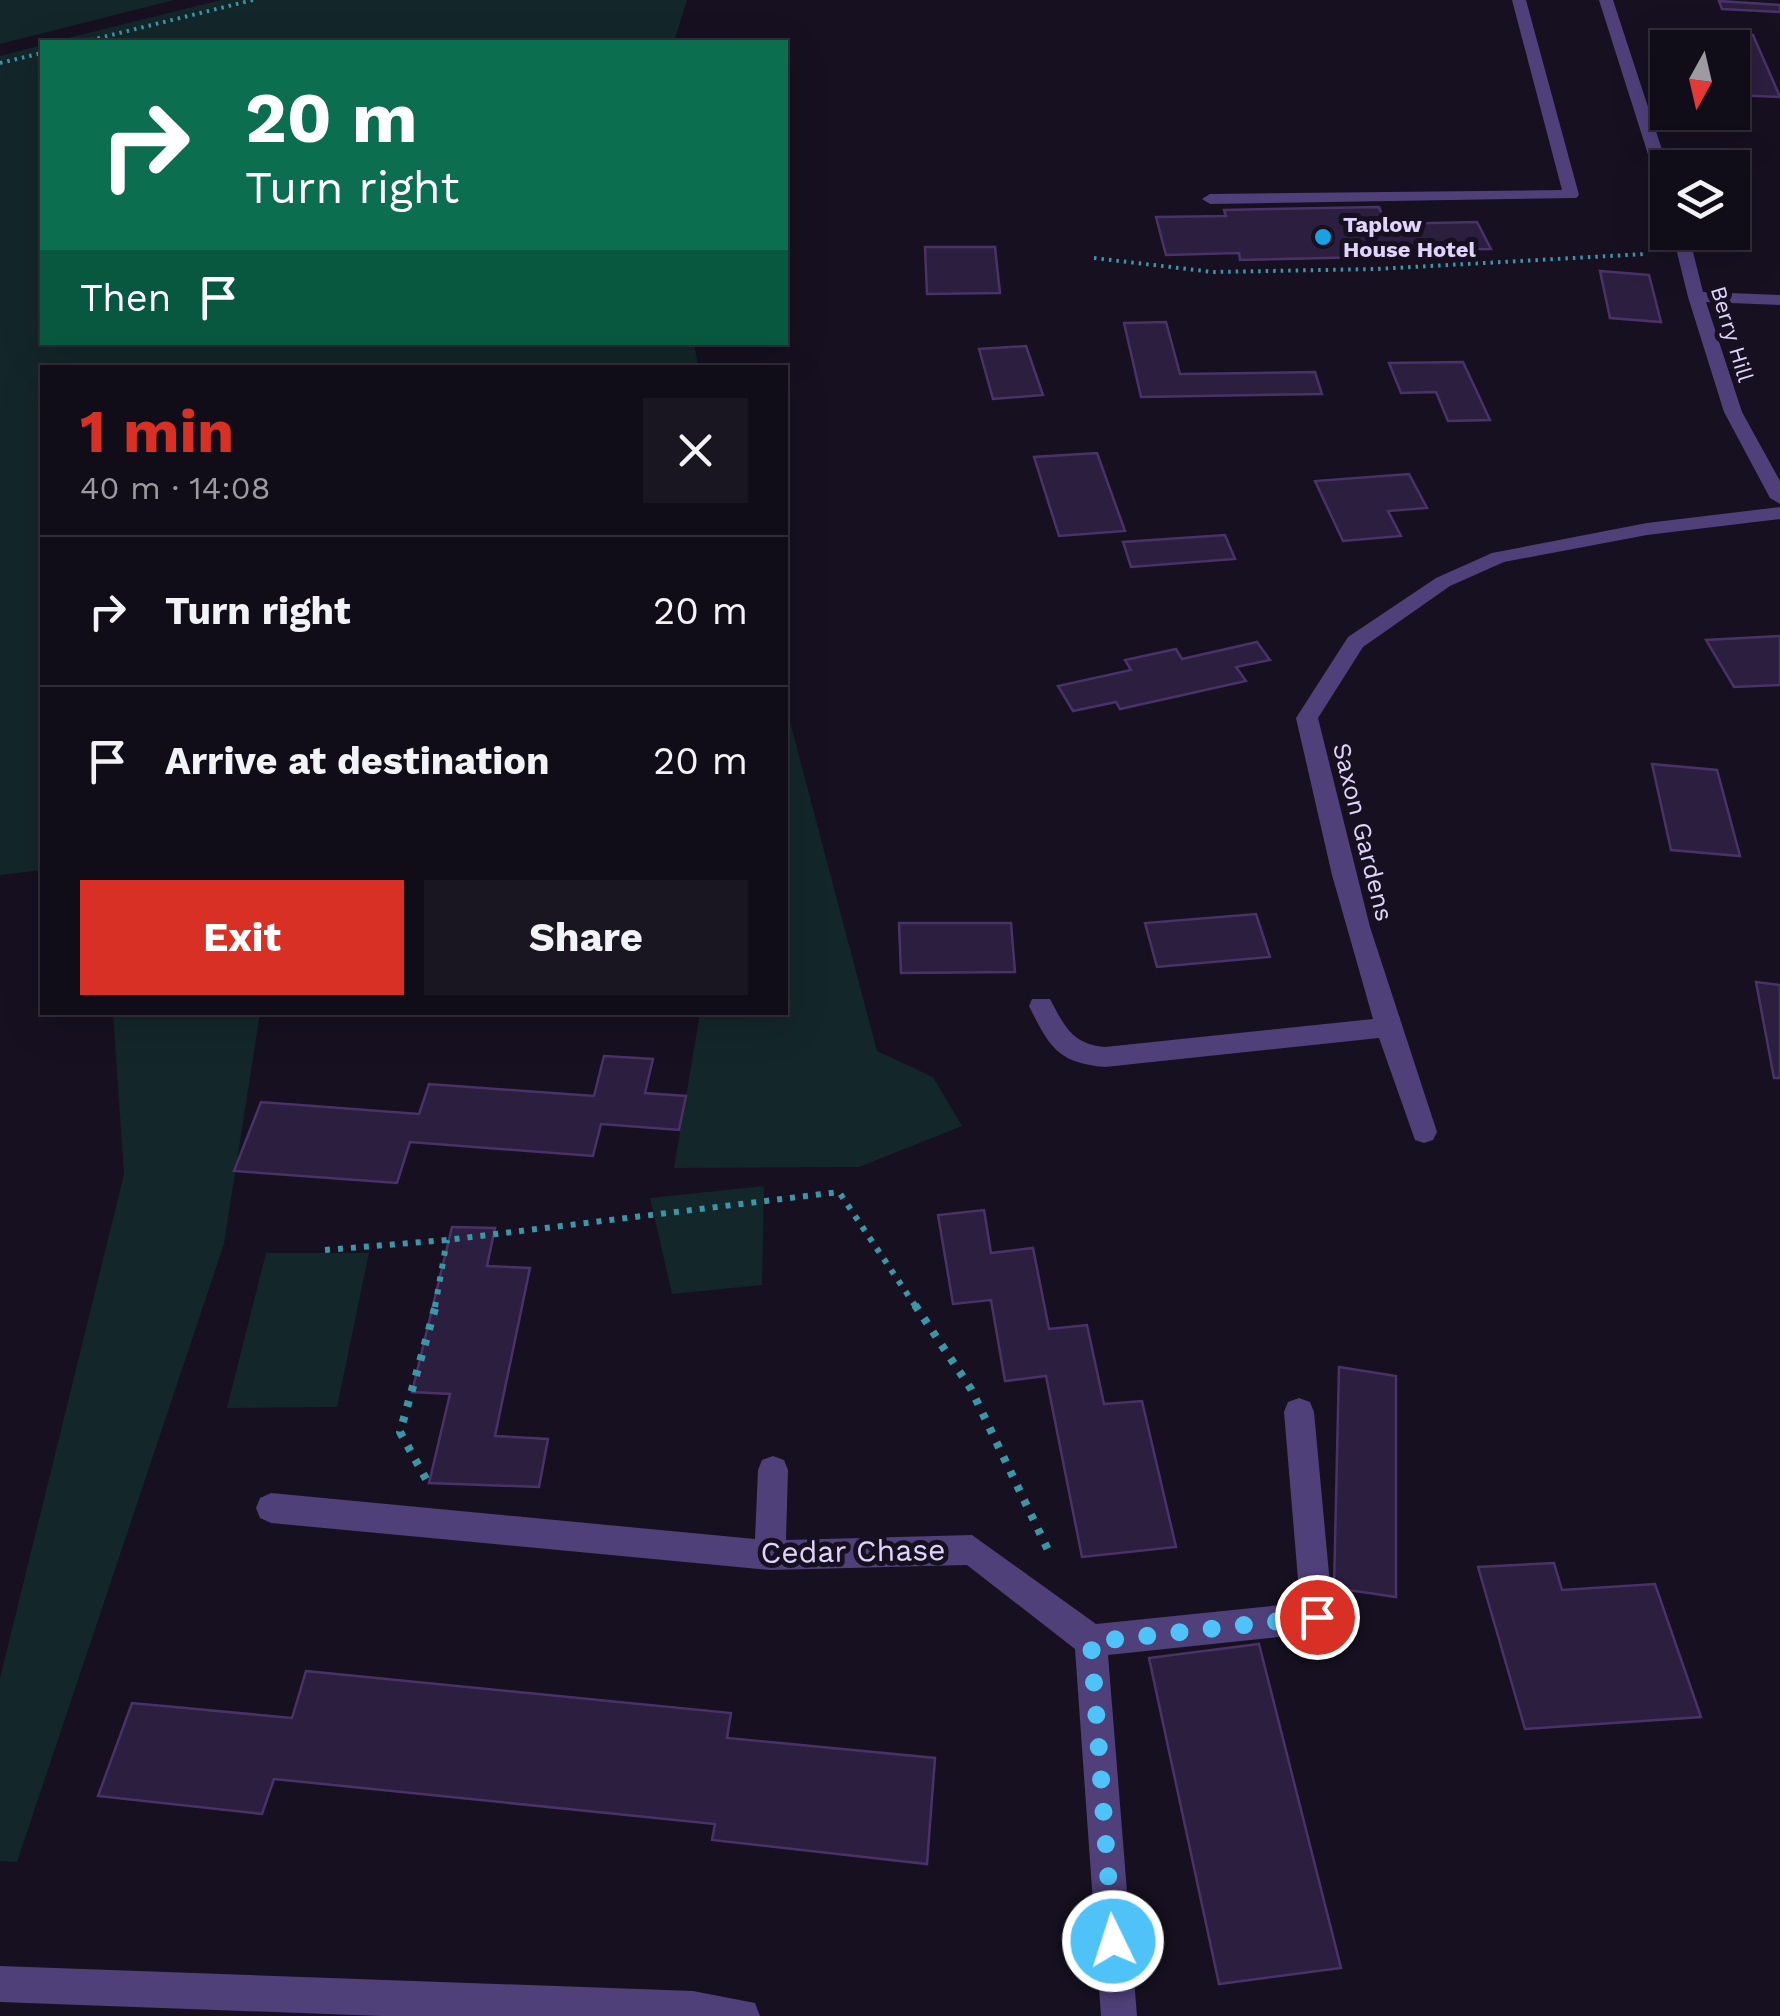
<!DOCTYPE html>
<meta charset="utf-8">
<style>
body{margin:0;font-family:"Work Sans",sans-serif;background:#191521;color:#f1f3f6;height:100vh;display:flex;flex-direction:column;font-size:38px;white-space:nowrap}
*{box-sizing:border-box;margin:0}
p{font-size:32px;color:#9c9ba2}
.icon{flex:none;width:55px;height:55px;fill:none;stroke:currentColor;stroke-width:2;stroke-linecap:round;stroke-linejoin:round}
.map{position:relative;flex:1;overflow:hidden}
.sheet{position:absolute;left:40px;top:365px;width:748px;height:650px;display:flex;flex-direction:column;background:#100c18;border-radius:0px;box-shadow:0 10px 40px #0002,0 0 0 2px #302c37}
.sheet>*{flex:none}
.hud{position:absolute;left:40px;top:40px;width:748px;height:305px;border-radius:0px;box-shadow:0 10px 40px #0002,0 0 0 2px #302c37;background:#0b6e4f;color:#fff;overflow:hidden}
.needle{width:65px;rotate:188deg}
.buttons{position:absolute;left:1650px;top:30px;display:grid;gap:20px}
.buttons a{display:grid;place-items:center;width:100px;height:100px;border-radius:0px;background:#100c18;box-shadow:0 10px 40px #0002,0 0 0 2px #302c37;font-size:50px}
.pin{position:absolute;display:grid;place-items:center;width:85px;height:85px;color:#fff;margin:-42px;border:5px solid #fff;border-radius:50%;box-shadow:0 2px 10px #0007}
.me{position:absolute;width:110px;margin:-55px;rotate:356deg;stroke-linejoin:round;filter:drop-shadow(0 0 8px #0008)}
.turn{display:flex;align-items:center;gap:35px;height:210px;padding:0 40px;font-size:45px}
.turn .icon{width:130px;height:130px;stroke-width:2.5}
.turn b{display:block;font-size:70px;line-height:85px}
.then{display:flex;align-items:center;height:95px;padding:0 40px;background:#0003;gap:20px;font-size:38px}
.round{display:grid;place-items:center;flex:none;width:105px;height:105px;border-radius:0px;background:#191521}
.headline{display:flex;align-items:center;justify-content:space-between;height:170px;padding:0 40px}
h1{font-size:60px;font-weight:700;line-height:75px;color:#d93025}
.button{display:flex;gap:20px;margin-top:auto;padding:20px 40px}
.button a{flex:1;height:115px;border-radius:0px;background:#d93025;color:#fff;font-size:40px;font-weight:700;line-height:115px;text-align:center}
.button a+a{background:#191521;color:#f1f3f6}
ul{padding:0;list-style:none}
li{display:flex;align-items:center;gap:30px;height:150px;padding:0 40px;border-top:2px solid #302c37}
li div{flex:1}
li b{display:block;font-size:38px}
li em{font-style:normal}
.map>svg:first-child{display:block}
.green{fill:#132629}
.building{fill:#2c1e3f;stroke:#493268;stroke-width:2.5}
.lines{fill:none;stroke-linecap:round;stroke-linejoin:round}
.path-far2{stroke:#3b96a6;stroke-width:4;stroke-dasharray:2.5 5;stroke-linecap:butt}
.path-far1{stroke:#3b96a6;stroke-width:6;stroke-dasharray:5 8;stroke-linecap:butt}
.path{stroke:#3b96a6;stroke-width:8;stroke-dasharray:6 10;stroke-linecap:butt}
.minor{fill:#4f407a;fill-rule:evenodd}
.route{stroke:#4fc3f7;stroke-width:18;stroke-dasharray:0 32.4}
.poi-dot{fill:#19a2e1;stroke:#161020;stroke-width:4}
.labels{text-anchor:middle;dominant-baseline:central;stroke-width:10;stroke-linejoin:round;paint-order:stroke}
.far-poi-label{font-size:22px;font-weight:bold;fill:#e0d4fa;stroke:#161020;text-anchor:start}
.far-street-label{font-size:22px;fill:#e0d4fa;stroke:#161020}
.street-label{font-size:25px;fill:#e0d4fa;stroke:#161020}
.near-street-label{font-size:30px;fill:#e0d4fa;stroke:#161020}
</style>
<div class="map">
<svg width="1780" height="2016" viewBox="0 0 1780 2016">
<rect width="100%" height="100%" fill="#161020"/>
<g class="green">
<path d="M0 0H174L0 44Z"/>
<path d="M221 0H687L674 42H52Z"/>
<path d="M42 45V342H694L698 367 42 368V870L0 875V56Z"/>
<path d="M785 703 877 1051 933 1077 962 1126 859 1167 674 1168 700 1013 785 1012Z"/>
<path d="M113 1013H260L224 1244 17 1862 0 1861V1678L124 1174Z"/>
<path d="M764 1186 762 1285 672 1294 650 1198Z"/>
<path d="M266 1253H369L337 1407 227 1408Z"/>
</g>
<g class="building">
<path d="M1719 1 1780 5V12L1722 9Z"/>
<path d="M1721 33 1753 35 1780 97 1732 95V48H1726Z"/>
<path d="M1379 207 1386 224 1477 222 1491 249 1414 250 1417 256 1240 260 1239 253 1166 255 1156 217 1226 216 1224 210Z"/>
<path d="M925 247H995L1000 293 927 294Z"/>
<path d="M1600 271 1649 275 1661 322 1610 318Z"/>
<path d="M1166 322 1180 374 1315 372 1322 394 1141 397 1124 323Z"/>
<path d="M1026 346 1043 395 993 399 979 349Z"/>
<path d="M1463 362 1490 420 1448 421 1436 392 1401 393 1389 363Z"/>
<path d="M1097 453 1125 531 1059 536 1034 457Z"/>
<path d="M1409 474 1427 508 1388 511 1401 536 1343 541 1315 481Z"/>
<path d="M1225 535 1235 559 1131 567 1123 542Z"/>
<path d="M1780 636V685L1734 687 1706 640Z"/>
<path d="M1257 642 1270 660 1236 667 1246 681 1120 709 1116 702 1073 711 1058 686 1131 670 1125 660 1176 649 1182 659Z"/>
<path d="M1652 764 1717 770 1740 856 1671 850Z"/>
<path d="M1256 914 1270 957 1157 967 1145 923Z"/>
<path d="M899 923H1011L1015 972 901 973Z"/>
<path d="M1756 982 1780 985V1078H1774Z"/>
<path d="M604 1056 653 1059 645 1093 686 1096 679 1130 601 1124 593 1156 410 1142 397 1183 234 1171 261 1102 419 1114 429 1084 594 1096Z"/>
<path d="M984 1210 991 1253 1033 1248 1049 1329 1087 1325 1104 1404 1142 1401 1176 1547 1082 1557 1046 1376 1005 1381 991 1300 953 1304 938 1215Z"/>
<path d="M452 1227 495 1228 487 1266 530 1268 495 1436 548 1439 539 1487 429 1483 450 1394 412 1392Z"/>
<path d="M1339 1367 1396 1376V1597L1334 1588Z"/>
<path d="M1554 1563 1562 1590 1655 1584 1701 1717 1525 1729 1478 1567Z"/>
<path d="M1259 1644 1341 1968 1219 1984 1149 1658Z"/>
<path d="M306 1671 731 1713 727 1738 935 1758 927 1864 712 1840 715 1824 274 1779 262 1814 98 1796 132 1703 292 1718Z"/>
</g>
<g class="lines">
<g class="path-far2">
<path d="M83 42 253 0"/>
<path d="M0 63 42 53"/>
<path d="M1094 258 1213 272 1377 269 1645 254"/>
</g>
<g class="path-far1">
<path d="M325 1250 447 1240 839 1192 916 1307"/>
<path d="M435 1307 447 1240"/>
</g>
<g class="path">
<path d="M915 1305 971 1389 1048 1550"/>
<path d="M426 1479 400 1432 436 1305"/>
</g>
<g class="minor">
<path d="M1512 0H1526L1579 195 1576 198 1210 204 1202 199 1210 194 1562 190Z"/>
<path d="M1599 0H1613L1668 168V197L1660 192Z"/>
<path d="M1672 232H1688L1703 292 1780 295V305L1706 302 1742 412 1780 481V504L1770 498 1724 412 1688 297Z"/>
<path d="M1780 507V519L1647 535 1504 562 1450 586 1363 647 1318 718 1370 927 1437 1132 1433 1140 1424 1143 1415 1140 1379 1038 1105 1067C1057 1063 1049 1046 1029 1006L1032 999H1050C1065 1027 1072 1044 1105 1047L1373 1019 1332 875 1296 718 1348 637 1436 578 1492 553 1647 523Z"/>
<path d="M1299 1398 1310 1402 1314 1412 1333 1617 1328 1628 1317 1633 1108 1655 1137 2016H1101L1075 1649 967 1565 770 1570 271 1523 260 1518 256 1508 260 1498 271 1493 755 1539 758 1470 762 1460 773 1456 784 1460 788 1470 786 1540 972 1535 1096 1624 1300 1603 1284 1412 1288 1402Z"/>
<path d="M0 1966 693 1991 755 2003 760 2016H381L0 2002Z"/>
</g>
</g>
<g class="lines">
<path class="route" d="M1113 1941 1091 1642 1317 1617"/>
</g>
<circle class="poi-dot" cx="1323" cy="237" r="10"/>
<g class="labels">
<g class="far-poi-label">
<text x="1343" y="224">Taplow<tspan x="1343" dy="25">House Hotel</tspan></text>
</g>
<g class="far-street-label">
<text transform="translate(1732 334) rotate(73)">Berry Hill</text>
</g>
<g class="street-label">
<text transform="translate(1363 832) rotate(76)">Saxon Gardens</text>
</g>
<g class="near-street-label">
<text transform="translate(853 1551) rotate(-1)">Cedar Chase</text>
</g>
</g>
</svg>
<div class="buttons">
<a><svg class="needle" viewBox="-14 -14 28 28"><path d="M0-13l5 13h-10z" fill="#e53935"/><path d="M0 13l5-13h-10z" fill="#9c9ba2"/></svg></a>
<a><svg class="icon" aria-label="layers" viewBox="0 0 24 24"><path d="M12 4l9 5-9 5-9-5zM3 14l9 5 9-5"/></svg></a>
</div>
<div class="pin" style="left:1317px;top:1617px;background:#d93025"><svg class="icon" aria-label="arrive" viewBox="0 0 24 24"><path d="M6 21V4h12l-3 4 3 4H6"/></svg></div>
<svg class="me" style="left:1113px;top:1941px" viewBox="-20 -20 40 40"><circle r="17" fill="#4fc3f7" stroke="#fff" stroke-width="3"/><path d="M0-11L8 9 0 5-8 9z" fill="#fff"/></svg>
<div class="hud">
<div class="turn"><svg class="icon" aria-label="right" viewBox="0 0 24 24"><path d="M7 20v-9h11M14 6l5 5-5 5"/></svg><div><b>20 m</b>Turn right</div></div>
<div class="then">Then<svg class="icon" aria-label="arrive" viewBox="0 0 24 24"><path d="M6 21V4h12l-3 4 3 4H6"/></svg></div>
</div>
<section class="sheet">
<div class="headline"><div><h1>1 min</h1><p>40 m · 14:08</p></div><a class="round"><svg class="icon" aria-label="close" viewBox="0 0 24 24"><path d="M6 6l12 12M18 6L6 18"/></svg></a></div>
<ul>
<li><svg class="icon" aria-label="right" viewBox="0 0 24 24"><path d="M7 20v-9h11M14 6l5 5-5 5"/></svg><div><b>Turn right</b></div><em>20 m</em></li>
<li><svg class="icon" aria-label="arrive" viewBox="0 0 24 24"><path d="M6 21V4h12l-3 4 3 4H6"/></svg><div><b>Arrive at destination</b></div><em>20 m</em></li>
</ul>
<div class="button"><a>Exit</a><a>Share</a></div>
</section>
</div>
